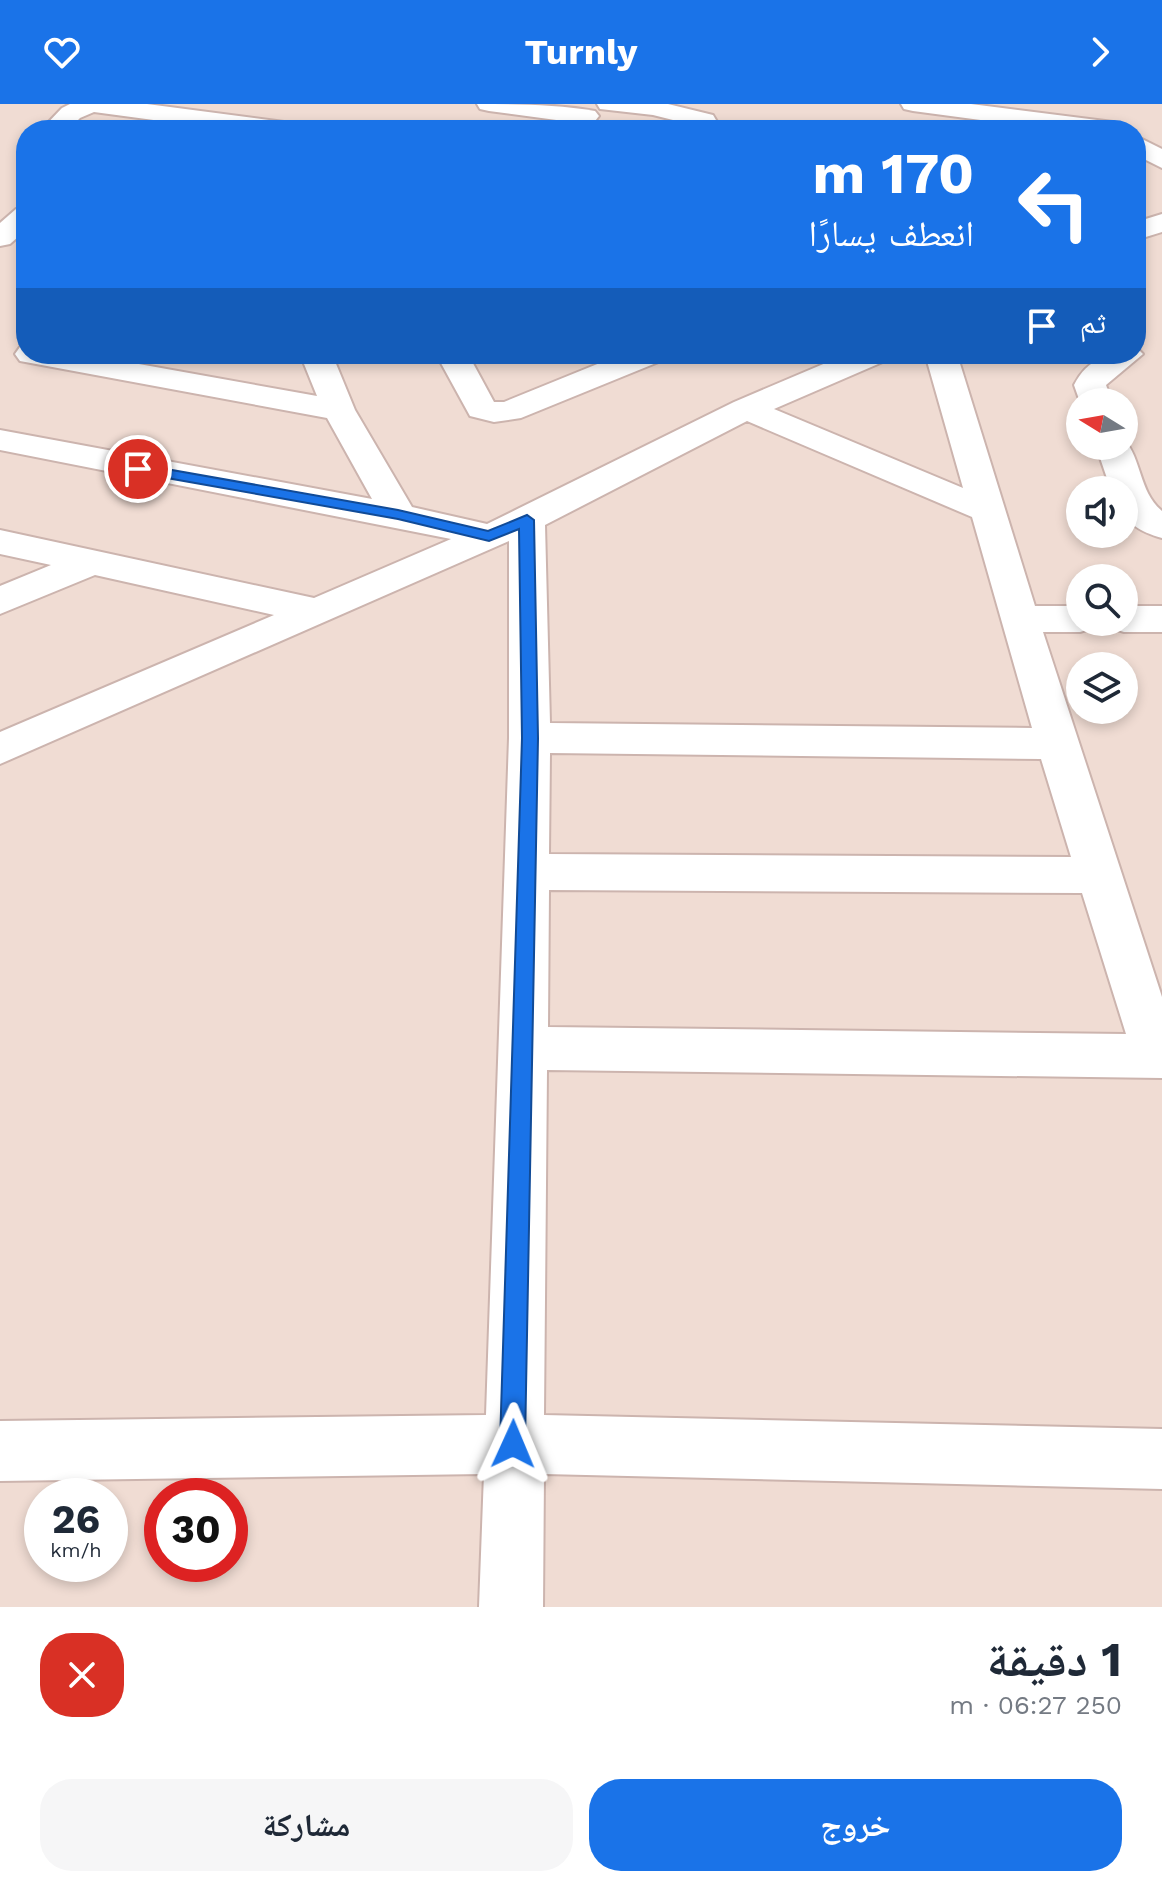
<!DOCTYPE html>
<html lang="ar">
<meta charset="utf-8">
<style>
body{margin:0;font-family:"Work Sans","Noto Naskh Arabic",sans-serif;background:#f6f6f7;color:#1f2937;direction:rtl;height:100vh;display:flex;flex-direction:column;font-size:30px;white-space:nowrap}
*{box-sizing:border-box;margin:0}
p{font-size:26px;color:#747a83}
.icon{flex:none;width:44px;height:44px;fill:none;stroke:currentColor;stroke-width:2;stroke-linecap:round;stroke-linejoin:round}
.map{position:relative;height:1503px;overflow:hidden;direction:ltr}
.panel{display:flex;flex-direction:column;background:#fff;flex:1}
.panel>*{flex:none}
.guide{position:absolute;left:16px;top:16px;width:1130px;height:244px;border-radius:32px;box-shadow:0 4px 12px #0003;direction:rtl;background:#1a73e8;color:#fff;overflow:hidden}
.needle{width:52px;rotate:281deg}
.buttons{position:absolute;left:1066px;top:284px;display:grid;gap:16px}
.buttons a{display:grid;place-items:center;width:72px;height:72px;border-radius:50%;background:#fff;box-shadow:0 4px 12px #0003;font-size:40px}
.speed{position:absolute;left:24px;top:1374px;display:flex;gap:16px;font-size:40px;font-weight:700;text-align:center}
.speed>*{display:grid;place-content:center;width:104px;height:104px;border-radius:50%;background:#fff;box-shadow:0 4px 12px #0003;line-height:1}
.speed small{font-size:20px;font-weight:400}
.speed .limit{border:12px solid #d22;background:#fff;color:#111}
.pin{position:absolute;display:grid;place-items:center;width:68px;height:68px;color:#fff;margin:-34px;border:4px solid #fff;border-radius:50%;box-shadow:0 2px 8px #0007}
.me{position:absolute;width:88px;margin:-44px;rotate:1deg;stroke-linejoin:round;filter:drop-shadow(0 0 6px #0008)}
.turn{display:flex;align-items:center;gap:28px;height:168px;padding:0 40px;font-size:36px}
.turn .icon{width:104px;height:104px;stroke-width:2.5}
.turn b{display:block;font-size:56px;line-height:68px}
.then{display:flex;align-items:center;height:76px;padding:0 40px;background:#0003;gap:16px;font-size:30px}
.round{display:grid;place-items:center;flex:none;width:84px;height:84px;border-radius:32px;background:#f6f6f7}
.headline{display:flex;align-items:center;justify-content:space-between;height:136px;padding:0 40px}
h1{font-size:48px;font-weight:700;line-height:60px}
.button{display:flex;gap:16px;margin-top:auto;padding:16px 40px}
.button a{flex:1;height:92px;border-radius:32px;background:#1a73e8;color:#fff;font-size:32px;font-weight:700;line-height:92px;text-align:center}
.button a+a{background:#f6f6f7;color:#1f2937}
header{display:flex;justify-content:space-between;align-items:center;height:104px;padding:0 40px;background:#1a73e8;color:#fff;font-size:36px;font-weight:700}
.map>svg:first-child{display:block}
.residential{fill:#f0dcd3;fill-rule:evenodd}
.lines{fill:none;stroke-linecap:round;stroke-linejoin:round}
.minor-casing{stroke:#ccb4ae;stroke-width:4}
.minor{fill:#fff;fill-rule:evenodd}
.route{fill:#1a73e8;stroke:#114b97;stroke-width:2}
</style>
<header><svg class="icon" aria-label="forward" viewBox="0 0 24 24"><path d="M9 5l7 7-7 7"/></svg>Turnly<svg class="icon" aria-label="heart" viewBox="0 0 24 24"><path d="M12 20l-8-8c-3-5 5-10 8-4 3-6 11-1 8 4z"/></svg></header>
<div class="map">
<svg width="1162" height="1503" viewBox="0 0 1162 1503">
<rect width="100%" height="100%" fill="#f9ece3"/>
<path class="residential" d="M0 0H1162V1503H0ZM26 26H1136V250H26ZM1080 298H1124V342H1080ZM1080 386H1124V430H1080ZM1080 474H1124V518H1080ZM1080 562H1124V606H1080ZM42 1392H110V1460H42ZM162 1392H230V1460H162Z"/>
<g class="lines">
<g class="minor-casing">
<g id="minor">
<path d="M70 0H147L284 18 293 21 297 26H228L94 8 80 14 68 26H41L62 4Z"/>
<path d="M477 0C516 0 556 0 595 7L599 12 595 17 586 20 489 7 480 5Z"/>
<path d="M597 0H668L713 11 719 21 716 26H690L693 21 653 11 600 5Z"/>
<path d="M901 0H971L1113 18 1122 21 1126 26H1055L913 7 904 5Z"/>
<path d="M1136 32 1162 45V64L1136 51Z"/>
<path d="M26 103V126L10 140 0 142V119L16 105Z"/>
<path d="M1162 110V128L1136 136V118Z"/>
<path d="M26 242V250H83L317 292 300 250H332L355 306 412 403 487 420 734 298 847 250H890L885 257 774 305 963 384 925 250H957L1035 502H1080V518H1097L1093 524 1080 528H1043L1162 893V974L547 966 544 1311 1162 1325V1385L544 1370 543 1503H479L484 1370 0 1377V1317L486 1311 509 634V437L0 660V628L274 511 95 471 0 510V482L51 461 0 450V426L314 494 451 435 0 346V326L372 395 327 314 20 257 15 250 20 243ZM747 317 972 413 1032 624 550 619 545 421ZM550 649 1041 655 1071 753 549 750ZM549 786 1082 789 1126 930 548 923Z"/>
<path d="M1136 243 1143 250 1106 281 1112 298H1080L1074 281C1088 254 1107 250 1136 250Z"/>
<path d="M436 250H468L494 298H504L622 250H666L661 257 521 314 494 318 470 312Z"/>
<path d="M1124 335C1142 356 1139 388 1162 407V434C1131 425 1124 417 1124 386H1111L1096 342H1124Z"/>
<path d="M1124 502H1162V528H1124L1111 524 1107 518H1124Z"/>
</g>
</g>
<use href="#minor" class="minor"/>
</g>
<path class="route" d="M138 360 398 406 488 427 527 411 534 416 538 634 525 1340 521 1349 513 1352 504 1349 500 1340 522 634 519 425 489 437 398 415 133 368 131 365Z"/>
</svg>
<div class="buttons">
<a><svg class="needle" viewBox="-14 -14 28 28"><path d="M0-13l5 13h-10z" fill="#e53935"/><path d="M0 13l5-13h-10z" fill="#747a83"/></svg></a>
<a><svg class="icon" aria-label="sound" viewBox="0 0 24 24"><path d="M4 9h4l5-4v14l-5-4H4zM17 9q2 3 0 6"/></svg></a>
<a><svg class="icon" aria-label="search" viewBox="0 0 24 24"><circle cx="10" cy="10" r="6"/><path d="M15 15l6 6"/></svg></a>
<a><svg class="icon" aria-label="layers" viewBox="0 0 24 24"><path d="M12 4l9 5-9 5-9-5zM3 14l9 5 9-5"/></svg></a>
</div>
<div class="speed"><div>26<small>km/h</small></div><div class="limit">30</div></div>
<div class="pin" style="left:138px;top:365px;background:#d93025"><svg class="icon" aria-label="arrive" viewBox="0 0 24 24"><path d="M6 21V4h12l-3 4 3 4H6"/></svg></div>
<svg class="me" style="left:513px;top:1340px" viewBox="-20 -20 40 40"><path d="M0-17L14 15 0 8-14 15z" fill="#1a73e8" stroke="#fff" stroke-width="4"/></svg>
<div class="guide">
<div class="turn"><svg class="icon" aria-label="left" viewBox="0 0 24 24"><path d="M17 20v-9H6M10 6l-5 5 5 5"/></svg><div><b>170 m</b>انعطف يسارًا</div></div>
<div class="then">ثم<svg class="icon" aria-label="arrive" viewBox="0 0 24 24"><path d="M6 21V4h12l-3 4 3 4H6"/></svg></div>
</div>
</div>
<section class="panel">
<div class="headline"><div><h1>1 دقيقة</h1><p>250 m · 06:27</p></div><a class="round" style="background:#d93025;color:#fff"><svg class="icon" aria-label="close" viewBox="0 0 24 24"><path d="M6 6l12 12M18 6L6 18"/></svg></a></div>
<div class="button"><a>خروج</a><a>مشاركة</a></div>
</section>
